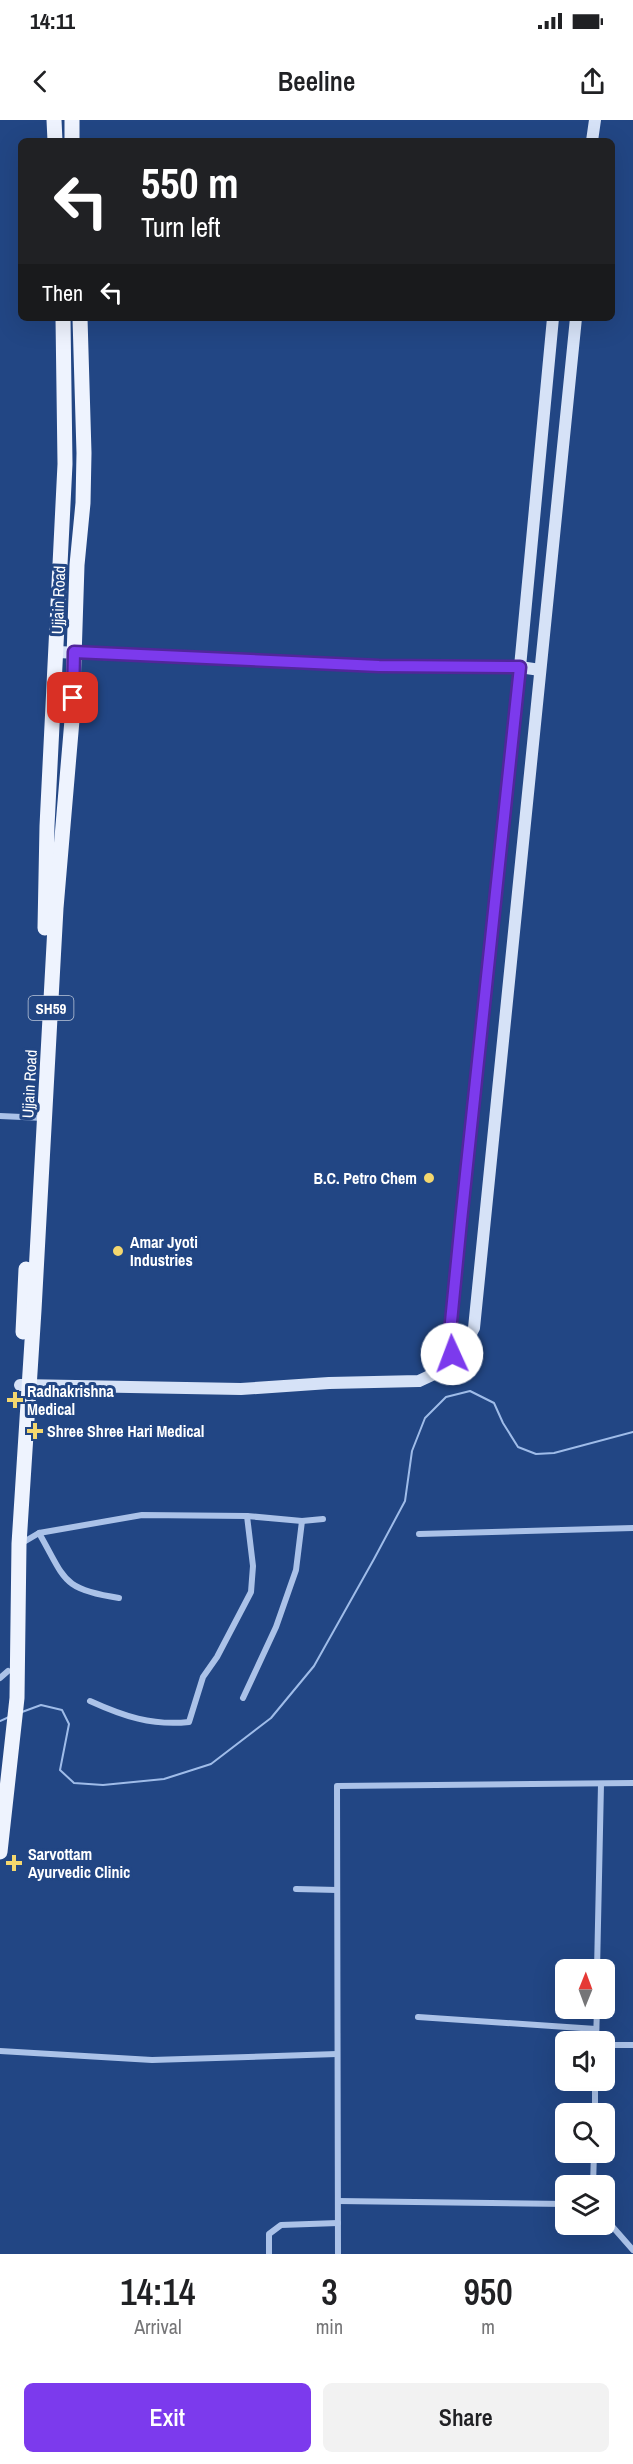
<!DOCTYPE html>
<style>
body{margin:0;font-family:"Archivo Narrow",sans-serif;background:#f2f2f2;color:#202124;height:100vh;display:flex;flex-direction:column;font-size:22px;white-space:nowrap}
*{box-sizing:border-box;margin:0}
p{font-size:20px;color:#757577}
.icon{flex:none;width:33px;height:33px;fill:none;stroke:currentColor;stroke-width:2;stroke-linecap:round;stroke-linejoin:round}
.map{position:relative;height:2134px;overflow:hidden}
.panel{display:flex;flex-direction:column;background:#fff;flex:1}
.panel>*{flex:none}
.top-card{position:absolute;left:18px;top:18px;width:597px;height:183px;border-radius:9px;box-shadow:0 6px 24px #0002;background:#202124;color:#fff;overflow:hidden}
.needle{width:39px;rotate:1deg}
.fabs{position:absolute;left:555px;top:1839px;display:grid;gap:12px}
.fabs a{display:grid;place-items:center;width:60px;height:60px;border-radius:9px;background:#fff;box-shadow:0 6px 24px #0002;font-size:30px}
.pin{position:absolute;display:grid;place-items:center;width:51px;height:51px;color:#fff;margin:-26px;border-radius:12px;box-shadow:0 3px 9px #0006}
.me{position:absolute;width:66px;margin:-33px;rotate:358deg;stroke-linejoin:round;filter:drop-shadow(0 0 4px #0008)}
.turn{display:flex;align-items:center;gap:21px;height:126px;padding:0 24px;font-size:27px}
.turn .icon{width:78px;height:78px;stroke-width:2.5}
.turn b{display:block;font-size:42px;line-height:51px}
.then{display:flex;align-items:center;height:57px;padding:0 24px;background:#0003;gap:12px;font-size:22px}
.eta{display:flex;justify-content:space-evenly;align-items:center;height:102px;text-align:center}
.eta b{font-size:36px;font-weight:600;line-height:42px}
.cta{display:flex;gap:12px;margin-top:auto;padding:12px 24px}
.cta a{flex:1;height:69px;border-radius:9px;background:#7c3aed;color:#fff;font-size:24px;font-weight:600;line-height:69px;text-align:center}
.cta a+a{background:#f2f2f2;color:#202124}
.status{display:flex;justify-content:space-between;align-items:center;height:42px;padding:0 30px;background:#fff;direction:ltr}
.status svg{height:16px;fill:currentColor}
header{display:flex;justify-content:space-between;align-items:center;height:78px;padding:0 24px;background:#fff;font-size:27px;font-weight:600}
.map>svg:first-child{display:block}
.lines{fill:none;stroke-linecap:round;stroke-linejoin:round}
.stream{stroke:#9fbce9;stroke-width:2}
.street{stroke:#abc2e8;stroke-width:6}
.secondary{stroke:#d6e2f7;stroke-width:12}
.primary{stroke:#eef3fe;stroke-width:15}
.route-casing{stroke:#51269a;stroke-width:15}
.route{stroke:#7c3aed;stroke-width:10}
.poi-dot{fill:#f4d76e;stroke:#224684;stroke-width:2}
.labels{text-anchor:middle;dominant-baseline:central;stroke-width:6;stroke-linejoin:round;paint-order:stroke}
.shield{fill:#224684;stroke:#bdc8da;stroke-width:1.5}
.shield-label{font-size:15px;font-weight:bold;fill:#fff}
.street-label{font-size:16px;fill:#fff;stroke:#224684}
.poi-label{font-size:16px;font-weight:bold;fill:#fff;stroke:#224684;text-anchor:start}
</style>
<div class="status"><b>14:11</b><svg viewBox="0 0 49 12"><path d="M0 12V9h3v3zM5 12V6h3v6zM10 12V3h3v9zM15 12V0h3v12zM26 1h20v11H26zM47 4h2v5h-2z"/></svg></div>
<header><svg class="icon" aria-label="back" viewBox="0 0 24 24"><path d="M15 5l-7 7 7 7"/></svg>Beeline<svg class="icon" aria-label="share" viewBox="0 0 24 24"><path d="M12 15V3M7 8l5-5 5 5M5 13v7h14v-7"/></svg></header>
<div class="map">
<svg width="633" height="2134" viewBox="0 0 633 2134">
<rect width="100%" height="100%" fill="#224684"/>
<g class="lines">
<g class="stream">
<path d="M22 1592 41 1585 62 1590 69 1604 60 1650 74 1663 103 1665 164 1659 211 1644 271 1598 314 1546 374 1439 405 1381 412 1331 425 1298 446 1277 470 1271 494 1283 503 1303 518 1327 536 1334 554 1333 633 1312"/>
<path d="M0 1601 9 1597"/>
</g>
<g class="street">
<path d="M0 996 44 998"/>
<path d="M39 1413C66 1460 61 1469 119 1478"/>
<path d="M419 1414 633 1408"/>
<path d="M22 1423 39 1413 142 1395 247 1396 302 1401 323 1399"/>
<path d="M0 1558 8 1551"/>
<path d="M243 1578 276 1507 296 1450 302 1401"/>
<path d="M90 1581C123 1596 152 1606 189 1602L203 1557 217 1537 251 1472 253 1446 247 1396"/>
<path d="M296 1769 337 1770"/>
<path d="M597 1850 601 1664"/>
<path d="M418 1897 596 1909"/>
<path d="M596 1922 597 1888"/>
<path d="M604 1925H633"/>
<path d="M0 1931 152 1940 337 1934"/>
<path d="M595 1994V1960"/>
<path d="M593 2066 594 2032"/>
<path d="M338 2081 566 2084"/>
<path d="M604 2097 633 2130"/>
<path d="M269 2134V2114L281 2105 338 2103"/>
<path d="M338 2134 337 1666 633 1663"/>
</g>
<g class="secondary">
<path d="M592 21 595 0"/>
<path d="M57 532 379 546 520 547 540 550"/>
<path d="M452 1234 450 1212 461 1101 520 547 553 198"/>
<path d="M20 1265 241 1269 329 1263 419 1261 434 1254 452 1234 467 1221 474 1208 576 198"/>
</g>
<g class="primary">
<path d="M54 0 55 21"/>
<path d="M72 0V21"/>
<path d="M45 808 47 706 65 344 63 198"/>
<path d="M23 1212 26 1149"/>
<path d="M0 1732 17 1578 19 1424 34 1190 56 788 72 600 77 445 83 383 84 333 80 198"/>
</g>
</g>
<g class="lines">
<g class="route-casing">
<path id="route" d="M73 578 74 532 379 546 520 547 461 1101 450 1212 452 1234"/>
</g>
<use href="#route" class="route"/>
</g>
<g class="poi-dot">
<circle cx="429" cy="1058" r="6"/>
<circle cx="118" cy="1131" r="6"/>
<path d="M12 1271h6v6h6v6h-6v6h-6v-6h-6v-6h6z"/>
<path d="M32 1302h6v6h6v6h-6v6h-6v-6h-6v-6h6z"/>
<path d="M11 1734h6v6h6v6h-6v6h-6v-6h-6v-6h6z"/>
</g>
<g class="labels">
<rect class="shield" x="28.5" y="876" width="45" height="24" rx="4.5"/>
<g class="shield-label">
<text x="51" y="888">SH59</text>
</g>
<g class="street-label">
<text transform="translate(58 480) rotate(-88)">Ujjain Road</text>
<text transform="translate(29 964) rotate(-87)">Ujjain Road</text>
</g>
<g class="poi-label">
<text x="417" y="1058" text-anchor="end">B.C. Petro Chem</text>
<text x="130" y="1122">Amar Jyoti<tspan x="130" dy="18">Industries</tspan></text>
<text x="27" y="1271">Radhakrishna<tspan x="27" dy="18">Medical</tspan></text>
<text x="47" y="1311">Shree Shree Hari Medical</text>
<text x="28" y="1734">Sarvottam<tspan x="28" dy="18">Ayurvedic Clinic</tspan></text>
</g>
</g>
</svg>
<div class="fabs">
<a><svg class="needle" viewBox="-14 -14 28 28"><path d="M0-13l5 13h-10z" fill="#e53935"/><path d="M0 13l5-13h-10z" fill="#757577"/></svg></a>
<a><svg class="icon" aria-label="sound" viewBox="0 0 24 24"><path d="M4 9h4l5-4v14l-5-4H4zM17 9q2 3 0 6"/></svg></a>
<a><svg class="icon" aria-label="search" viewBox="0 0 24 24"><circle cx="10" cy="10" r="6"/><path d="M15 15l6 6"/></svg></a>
<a><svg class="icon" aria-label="layers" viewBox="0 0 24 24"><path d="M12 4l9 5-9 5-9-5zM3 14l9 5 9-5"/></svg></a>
</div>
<div class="pin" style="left:73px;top:578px;background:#d93025"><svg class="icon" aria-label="arrive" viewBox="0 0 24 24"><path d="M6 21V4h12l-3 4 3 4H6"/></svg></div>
<svg class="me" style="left:452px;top:1234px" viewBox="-20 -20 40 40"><circle r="19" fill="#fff"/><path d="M0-13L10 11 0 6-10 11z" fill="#7c3aed"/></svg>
<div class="top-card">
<div class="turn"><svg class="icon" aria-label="left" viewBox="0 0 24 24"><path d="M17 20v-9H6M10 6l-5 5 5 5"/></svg><div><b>550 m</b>Turn left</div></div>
<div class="then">Then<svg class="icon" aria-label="left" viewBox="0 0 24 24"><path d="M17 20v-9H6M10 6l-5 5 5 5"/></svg></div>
</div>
</div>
<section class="panel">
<div class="eta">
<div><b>14:14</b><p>Arrival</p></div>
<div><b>3</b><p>min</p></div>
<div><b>950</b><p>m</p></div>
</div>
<div class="cta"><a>Exit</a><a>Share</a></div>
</section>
